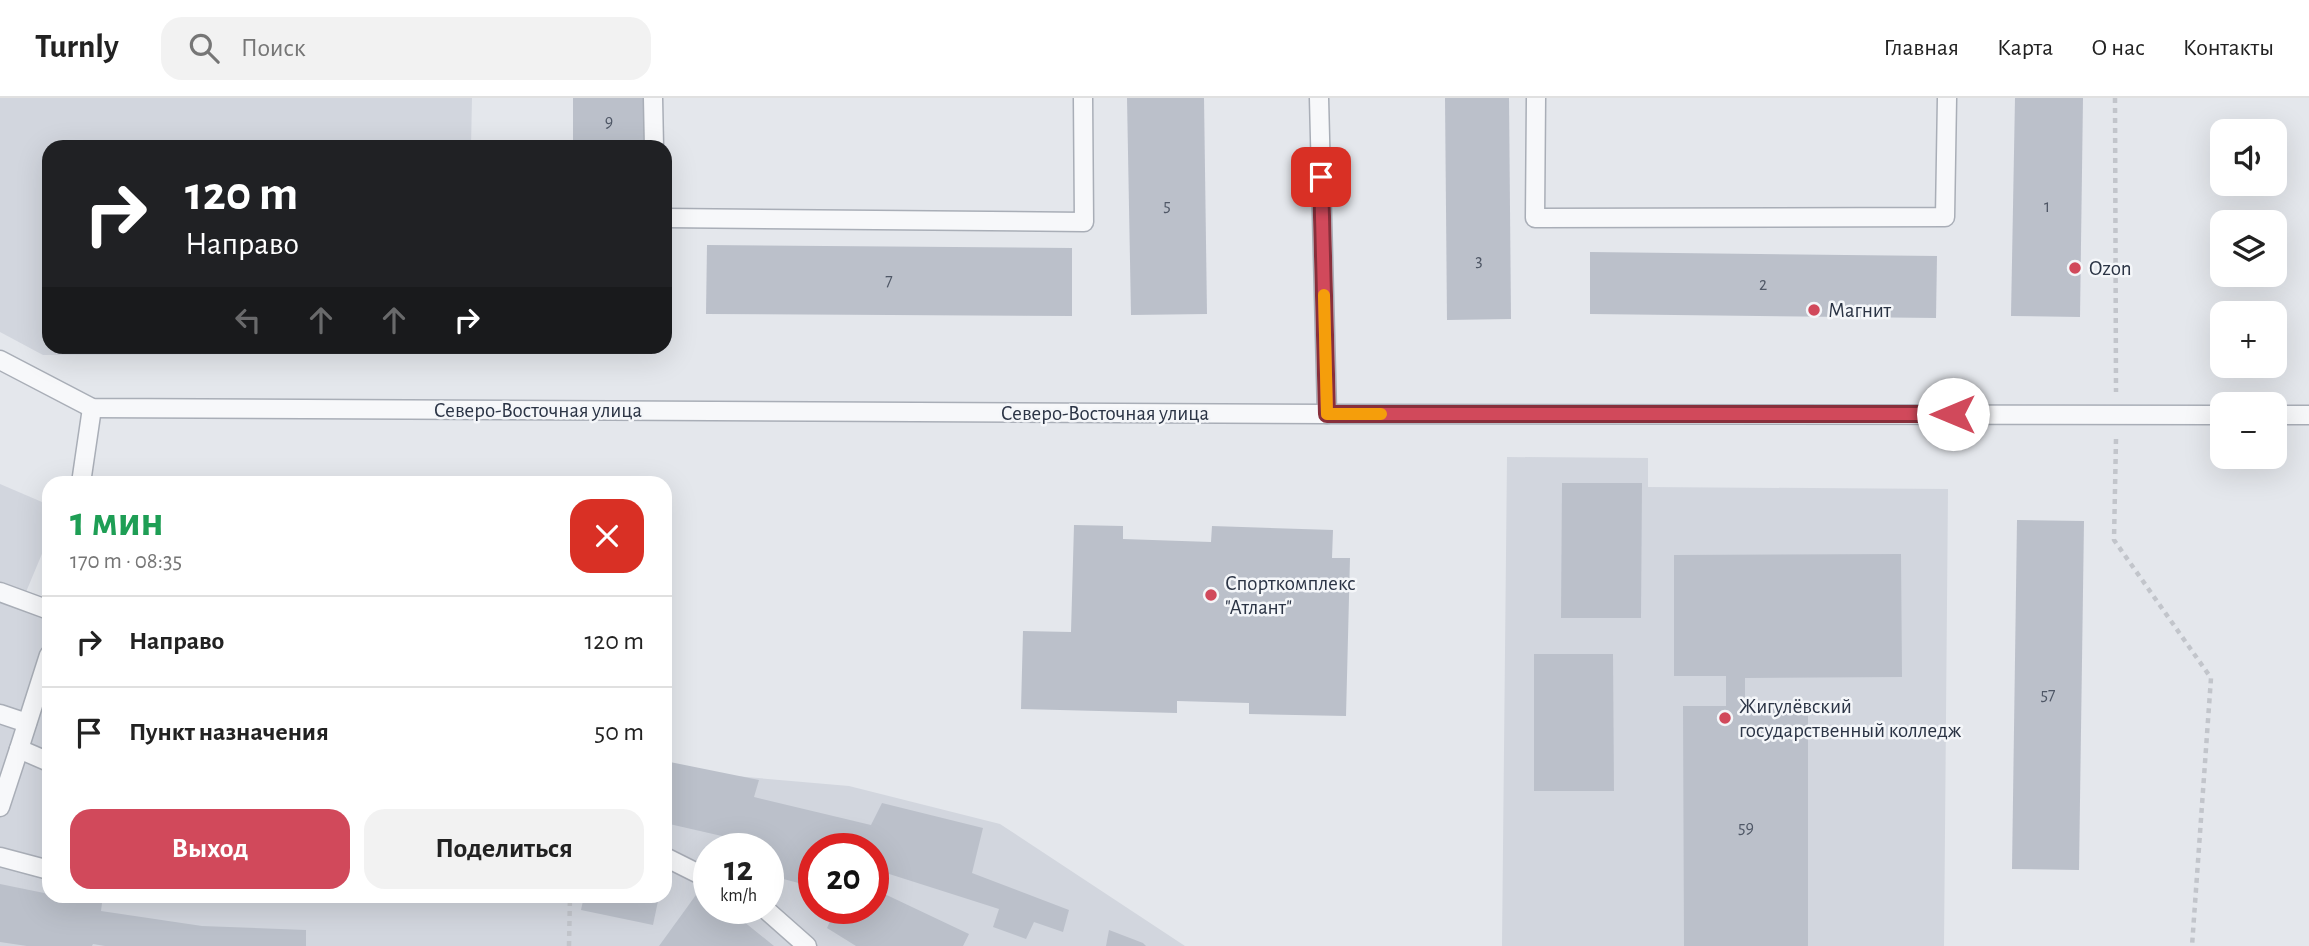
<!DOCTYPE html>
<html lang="ru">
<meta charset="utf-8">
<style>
body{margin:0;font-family:"Alegreya Sans",sans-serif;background:#f2f2f2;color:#222;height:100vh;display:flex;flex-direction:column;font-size:26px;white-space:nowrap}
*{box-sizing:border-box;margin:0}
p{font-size:23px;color:#767676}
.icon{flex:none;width:38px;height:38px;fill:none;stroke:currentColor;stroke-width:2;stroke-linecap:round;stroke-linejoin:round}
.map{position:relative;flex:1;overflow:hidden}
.drawer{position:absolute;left:42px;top:378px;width:630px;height:427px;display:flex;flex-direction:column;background:#fff;border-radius:21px;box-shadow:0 7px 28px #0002}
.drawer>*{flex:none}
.hud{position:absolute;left:42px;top:42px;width:630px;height:214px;border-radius:21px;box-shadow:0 7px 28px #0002;background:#202124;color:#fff;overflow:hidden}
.fabs{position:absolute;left:2210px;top:21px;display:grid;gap:14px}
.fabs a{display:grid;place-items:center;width:77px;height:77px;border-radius:14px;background:#fff;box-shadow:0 7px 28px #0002;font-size:35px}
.speed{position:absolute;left:693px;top:735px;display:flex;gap:14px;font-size:35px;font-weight:700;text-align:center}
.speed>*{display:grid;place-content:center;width:91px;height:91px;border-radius:50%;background:#fff;box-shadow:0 7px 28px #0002;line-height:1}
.speed small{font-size:18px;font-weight:400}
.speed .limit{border:10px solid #d22;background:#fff;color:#111}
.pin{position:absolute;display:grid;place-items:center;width:60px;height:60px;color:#fff;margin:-30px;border-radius:14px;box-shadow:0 4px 10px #0006}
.me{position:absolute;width:77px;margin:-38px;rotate:270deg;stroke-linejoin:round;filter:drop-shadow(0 0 5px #0008)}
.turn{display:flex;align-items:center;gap:24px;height:147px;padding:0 28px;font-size:32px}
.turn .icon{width:91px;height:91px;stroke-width:2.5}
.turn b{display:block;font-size:49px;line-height:60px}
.lanes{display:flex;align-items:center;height:66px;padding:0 28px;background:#0003;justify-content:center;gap:35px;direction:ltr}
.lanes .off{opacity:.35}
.round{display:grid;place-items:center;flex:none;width:74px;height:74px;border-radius:21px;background:#f2f2f2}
.summary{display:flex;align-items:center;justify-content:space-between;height:119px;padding:0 28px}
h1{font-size:42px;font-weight:600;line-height:52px;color:#1e9e55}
.button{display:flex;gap:14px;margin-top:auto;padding:14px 28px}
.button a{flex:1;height:80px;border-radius:21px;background:#d1495b;color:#fff;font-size:28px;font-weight:600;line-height:80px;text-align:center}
.button a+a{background:#f2f2f2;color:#222}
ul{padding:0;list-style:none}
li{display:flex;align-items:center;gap:21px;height:91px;padding:0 28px;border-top:2px solid #e0e0e0}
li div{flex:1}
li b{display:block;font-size:26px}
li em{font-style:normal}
header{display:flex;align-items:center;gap:42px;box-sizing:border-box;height:98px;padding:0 35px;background:#fff;border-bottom:2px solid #e0e0e0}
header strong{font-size:33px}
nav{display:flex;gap:38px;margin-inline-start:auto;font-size:24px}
.search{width:490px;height:63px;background:#f2f2f2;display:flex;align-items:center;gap:18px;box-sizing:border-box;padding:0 24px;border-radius:21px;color:#767676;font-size:26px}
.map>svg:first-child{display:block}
.built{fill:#d2d6de;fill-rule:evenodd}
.building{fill:#bbc0ca}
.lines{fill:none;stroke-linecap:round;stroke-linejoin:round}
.lane-casing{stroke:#a9aeb7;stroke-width:21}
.path{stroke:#c2c5cb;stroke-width:4.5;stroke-dasharray:5 5;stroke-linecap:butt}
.lane{stroke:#f7f8fa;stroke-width:18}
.route-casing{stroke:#882f3b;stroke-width:18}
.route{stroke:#d1495b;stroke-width:12}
.slow{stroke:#f59e0b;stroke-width:12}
.poi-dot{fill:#d1495b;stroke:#f4f6f9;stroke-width:2.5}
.labels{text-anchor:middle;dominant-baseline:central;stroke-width:5;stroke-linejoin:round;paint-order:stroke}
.number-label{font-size:18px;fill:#4f5766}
.poi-label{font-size:21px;fill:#2b3445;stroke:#f4f6f9;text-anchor:start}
.street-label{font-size:21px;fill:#2b3445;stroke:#f4f6f9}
</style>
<header>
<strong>Turnly</strong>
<div class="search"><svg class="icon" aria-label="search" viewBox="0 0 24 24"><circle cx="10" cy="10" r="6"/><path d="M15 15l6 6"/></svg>Поиск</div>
<nav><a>Главная</a><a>Карта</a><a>О нас</a><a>Контакты</a></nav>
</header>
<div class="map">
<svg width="2309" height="848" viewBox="0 0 2309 848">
<rect width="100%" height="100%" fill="#e4e7ec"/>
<g class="built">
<path d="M0 0H472L471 49H49V248H467L466 255 43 257 0 234Z"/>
<path d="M1507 359 1648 360V389L1948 391 1944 848H1502Z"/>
<path d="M0 386 49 407V439L26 494 49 503V532L37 562 49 566V798H665V672L849 688 1000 726 1185 848H0ZM709 751H768V810H709ZM814 751H873V810H814Z"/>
</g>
<g class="building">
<rect x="573" y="0" width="71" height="49"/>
<path d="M1127 0H1204L1207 216 1131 217Z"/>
<path d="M1445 0H1509L1511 221 1447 222Z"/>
<path d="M2015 0H2083L2080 219 2011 218Z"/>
<path d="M707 147 1072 150V218L706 216Z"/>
<path d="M1590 154 1937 158 1936 220 1590 216Z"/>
<path d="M1562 385H1642L1641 520H1561Z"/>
<path d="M2017 422 2084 423 2079 772 2012 771Z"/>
<path d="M1074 427 1123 428V441L1211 444 1212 428 1333 432 1332 460H1350L1346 618 1249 616V605L1177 603V615L1021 611 1023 533 1071 534Z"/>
<path d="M1901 456 1902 579 1745 580V611H1808V848H1684L1683 608H1726V578H1674V457Z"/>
<path d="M1534 556H1613L1614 693H1534Z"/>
<path d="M665 663 759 682 754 699 871 727 882 705 983 730 972 775 1069 812 1063 834 1034 824 1026 841 993 829 999 811 883 774 874 791 969 836 963 848H856L827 830 836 810H873V751H814V789L768 777V751H732L735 741 665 725Z"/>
<path d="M48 686H49V714L42 712Z"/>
<path d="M0 786 49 796V798H62L102 805 101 813 202 828 306 832V848H105L93 846 92 848H27L0 844Z"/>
<path d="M701 790 709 796V810H727L774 848H659Z"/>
<path d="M460 798H529V802L460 800Z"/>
<path d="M584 798H659L653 827 581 812Z"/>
<path d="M1109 832 1143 845 1146 848H1106Z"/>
</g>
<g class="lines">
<g class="lane-casing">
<g id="lane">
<path d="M653 0 654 49"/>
<path d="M1319 0 1327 316"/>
<path d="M1536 0 1535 120 1945 119 1947 0"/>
<path d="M665 120 1084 124 1083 0"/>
<path d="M0 262 92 310 1327 316 2222 317"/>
<path d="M2275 317H2309"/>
<path d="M81 385 92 310"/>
<path d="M0 494 49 512"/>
<path d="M49 557 19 651 49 664"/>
<path d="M0 616 27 625"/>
<path d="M0 709 19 651"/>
<path d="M0 759 49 772"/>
<path d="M665 759 709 781"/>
<path d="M764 810 807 848"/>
</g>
</g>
<g class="path">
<path d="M2115 0 2116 294"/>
<path d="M2116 341 2114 442 2211 580 2192 848"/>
<path d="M569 848 570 798"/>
</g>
<use href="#lane" class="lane"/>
</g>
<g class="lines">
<g class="route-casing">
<path id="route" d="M1321 79 1327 316H1953"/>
</g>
<use href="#route" class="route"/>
<path class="slow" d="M1324 197 1327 316H1381"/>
</g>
<g class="poi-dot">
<circle cx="2075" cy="170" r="7"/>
<circle cx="1814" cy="212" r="7"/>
<circle cx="1211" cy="497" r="7"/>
<circle cx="1725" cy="620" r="7"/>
</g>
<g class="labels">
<g class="number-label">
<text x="609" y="24">9</text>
<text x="1167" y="108">5</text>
<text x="2047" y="109">1</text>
<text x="1479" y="163">3</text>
<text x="889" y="183">7</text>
<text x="1763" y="187">2</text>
<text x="2048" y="597">57</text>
<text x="1746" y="730">59</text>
</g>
<g class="poi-label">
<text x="2089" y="170">Ozon</text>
<text x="1828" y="212">Магнит</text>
<text x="1225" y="485">Спорткомплекс<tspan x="1225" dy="24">"Атлант"</tspan></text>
<text x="1739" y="608">Жигулёвский<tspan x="1739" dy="24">государственный колледж</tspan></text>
</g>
<g class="street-label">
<text x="538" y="312">Северо-Восточная улица</text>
<text x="1105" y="315">Северо-Восточная улица</text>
</g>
</g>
</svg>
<div class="fabs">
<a><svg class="icon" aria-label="sound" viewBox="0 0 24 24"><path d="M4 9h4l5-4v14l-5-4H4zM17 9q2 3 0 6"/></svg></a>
<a><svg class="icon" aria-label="layers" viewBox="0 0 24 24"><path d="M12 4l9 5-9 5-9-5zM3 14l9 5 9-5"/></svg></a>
<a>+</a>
<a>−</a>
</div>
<div class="speed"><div>12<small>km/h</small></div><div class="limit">20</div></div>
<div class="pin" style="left:1321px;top:79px;background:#d93025"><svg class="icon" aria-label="arrive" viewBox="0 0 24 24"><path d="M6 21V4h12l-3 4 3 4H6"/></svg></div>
<svg class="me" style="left:1953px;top:316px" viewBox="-20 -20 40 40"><circle r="19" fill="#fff"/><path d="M0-13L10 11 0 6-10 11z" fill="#d1495b"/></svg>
<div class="hud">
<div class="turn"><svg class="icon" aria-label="right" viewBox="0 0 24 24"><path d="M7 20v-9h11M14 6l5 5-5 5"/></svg><div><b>120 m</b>Направо</div></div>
<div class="lanes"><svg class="icon off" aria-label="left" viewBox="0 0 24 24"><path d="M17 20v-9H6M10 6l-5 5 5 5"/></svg><svg class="icon off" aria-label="ahead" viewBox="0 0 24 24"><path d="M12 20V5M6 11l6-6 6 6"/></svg><svg class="icon off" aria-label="ahead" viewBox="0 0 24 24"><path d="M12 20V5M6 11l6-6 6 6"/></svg><svg class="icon" aria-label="right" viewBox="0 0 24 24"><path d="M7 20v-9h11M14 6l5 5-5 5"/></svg></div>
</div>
<section class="drawer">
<div class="summary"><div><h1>1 мин</h1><p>170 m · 08:35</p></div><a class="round" style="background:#d93025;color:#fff"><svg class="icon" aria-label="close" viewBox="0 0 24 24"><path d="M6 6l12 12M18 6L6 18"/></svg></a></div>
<ul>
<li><svg class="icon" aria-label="right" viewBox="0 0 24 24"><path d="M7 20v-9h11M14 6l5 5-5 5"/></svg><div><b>Направо</b></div><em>120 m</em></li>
<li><svg class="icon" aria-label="arrive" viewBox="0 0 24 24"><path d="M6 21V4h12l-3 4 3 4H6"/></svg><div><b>Пункт назначения</b></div><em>50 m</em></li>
</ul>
<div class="button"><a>Выход</a><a>Поделиться</a></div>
</section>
</div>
